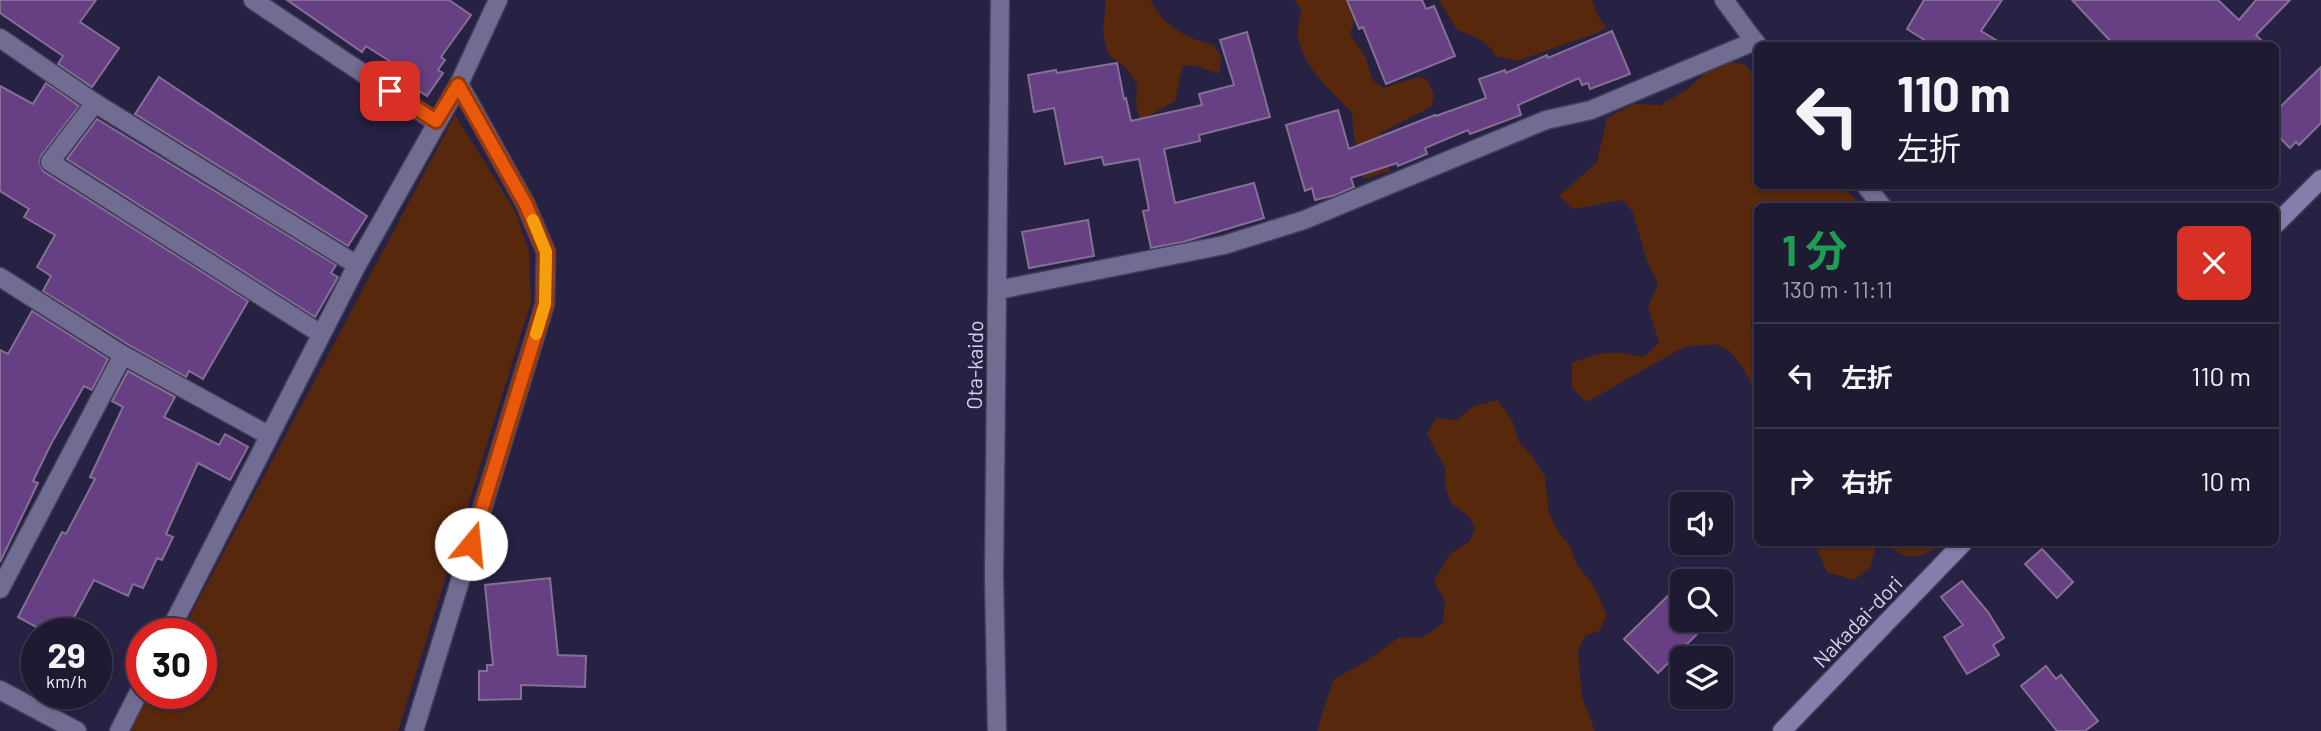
<!DOCTYPE html>
<html lang="ja">
<meta charset="utf-8">
<style>
body{margin:0;font-family:Barlow,"Noto Sans JP",sans-serif;background:#25233a;color:#f1f3f6;height:100vh;display:flex;flex-direction:column;font-size:26px;white-space:nowrap}
*{box-sizing:border-box;margin:0}
p{font-size:23px;color:#a0a1ac}
.icon{flex:none;width:38px;height:38px;fill:none;stroke:currentColor;stroke-width:2;stroke-linecap:round;stroke-linejoin:round}
.map{position:relative;flex:1;overflow:hidden}
.details{position:absolute;left:1754px;top:203px;width:525px;height:343px;display:flex;flex-direction:column;background:#1d1a32;border-radius:10px;box-shadow:0 2px 5px #0004,0 0 0 2px #3b384d}
.details>*{flex:none}
.hud{position:absolute;left:1754px;top:42px;width:525px;height:147px;border-radius:10px;box-shadow:0 2px 5px #0004,0 0 0 2px #3b384d;background:#1d1a32;color:#f1f3f6;overflow:hidden}
.controls{position:absolute;left:1670px;top:492px;display:grid;gap:14px}
.controls a{display:grid;place-items:center;width:63px;height:63px;border-radius:10px;background:#1d1a32;box-shadow:0 2px 5px #0004,0 0 0 2px #3b384d;font-size:35px}
.speed{position:absolute;left:21px;top:618px;display:flex;gap:14px;font-size:35px;font-weight:700;text-align:center}
.speed>*{display:grid;place-content:center;width:91px;height:91px;border-radius:50%;background:#1d1a32;box-shadow:0 2px 5px #0004,0 0 0 2px #3b384d;line-height:1}
.speed small{font-size:18px;font-weight:400}
.speed .limit{border:10px solid #d22;background:#fff;color:#111}
.pin{position:absolute;display:grid;place-items:center;width:60px;height:60px;color:#fff;margin:-30px;border-radius:14px;box-shadow:0 4px 10px #0006}
.me{position:absolute;width:77px;margin:-38px;rotate:17deg;stroke-linejoin:round;filter:drop-shadow(0 0 5px #0008)}
.turn{display:flex;align-items:center;gap:24px;height:147px;padding:0 28px;font-size:32px}
.turn .icon{width:91px;height:91px;stroke-width:2.5}
.turn b{display:block;font-size:49px;line-height:60px}
.round{display:grid;place-items:center;flex:none;width:74px;height:74px;border-radius:10px;background:#25233a}
.summary{display:flex;align-items:center;justify-content:space-between;height:119px;padding:0 28px}
h1{font-size:42px;font-weight:700;line-height:52px;color:#1e9e55}
ul{padding:0;list-style:none}
li{display:flex;align-items:center;gap:21px;height:105px;padding:0 28px;border-top:2px solid #3b384d}
li div{flex:1}
li b{display:block;font-size:26px}
li em{font-style:normal}
.map>svg:first-child{display:block}
.green{fill:#57280b}
.building{fill:#664083;stroke:#837094;stroke-width:2}
.lines{fill:none;stroke-linecap:round;stroke-linejoin:round}
.street-casing{stroke:#443e5a;stroke-width:21}
.secondary-casing{stroke:#443e5a;stroke-width:21}
.street{stroke:#706c92;stroke-width:18}
.secondary{stroke:#837eac;stroke-width:18}
.route-casing{stroke:#983908;stroke-width:18}
.route{stroke:#ea580c;stroke-width:12}
.slow{stroke:#f59e0b;stroke-width:12}
.labels{text-anchor:middle;dominant-baseline:central;stroke-width:7;stroke-linejoin:round;paint-order:stroke}
.street-label{font-size:21px;fill:#d5d3e9;stroke:#272243}
</style>
<div class="map">
<svg width="2321" height="731" viewBox="0 0 2321 731">
<rect width="100%" height="100%" fill="#272243"/>
<g class="green">
<path d="M1106 0H1150C1164 26 1185 38 1214 45L1221 57 1219 74 1196 66 1183 65 1175 101 1140 121 1136 104 1137 85 1126 68 1108 54 1103 32Z"/>
<path d="M1294 0H1379L1358 10 1350 34 1365 56 1373 81 1384 88 1417 77 1427 79 1434 96 1431 107 1380 133C1380 147 1387 157 1390 171L1363 179 1353 131 1352 112C1332 93 1306 69 1299 42 1296 31 1300 19 1301 9Z"/>
<path d="M1439 0H1592L1598 16 1606 27 1597 33 1517 61 1496 56C1487 40 1474 36 1457 30Z"/>
<path d="M1727 61 1745 65 1757 79V186H1841L1862 206H1757V316L1750 322 1757 348V396L1744 369 1730 352 1716 344 1684 347 1587 402 1572 388V363C1601 351 1613 350 1643 357L1659 343 1648 307 1658 284 1647 261 1633 213 1623 200 1573 209 1559 196 1597 162 1607 118 1634 104 1661 105 1689 88 1711 68Z"/>
<path d="M455 115 515 211 529 252 531 302 398 731H129L149 693H201V634L181 633Z"/>
<path d="M1498 400 1512 421 1520 444 1533 457 1545 477 1549 513 1558 531 1570 546 1577 565 1592 583 1607 615 1599 631 1586 635 1578 650 1580 675 1582 697 1595 731H1317L1333 680 1368 660 1398 638 1423 637 1443 623 1445 601 1434 581 1450 554 1470 541 1475 528 1469 517 1451 503 1445 487V468L1427 434 1436 418 1457 420 1474 406Z"/>
<path d="M1814 543H1877L1870 568 1854 580 1827 572Z"/>
<path d="M1884 543H1943C1918 561 1909 561 1884 543Z"/>
</g>
<g class="building">
<path d="M0 0H96L80 22 119 48 92 87 58 64 63 56 0 13Z"/>
<path d="M287 0H449L471 15 441 57 445 60 438 70 443 73 427 96 400 78 405 71 366 46 362 52Z"/>
<path d="M1347 0H1422L1426 9 1434 6 1455 56 1386 84 1363 27 1359 29Z"/>
<path d="M1924 0H2002L1981 31 2006 46H1934L1907 29Z"/>
<path d="M2072 0H2218L2239 20 2256 0H2290L2256 35 2267 46H2115Z"/>
<path d="M1612 31 1630 74 1590 89 1588 83 1582 85 1579 78 1518 105 1521 115 1470 134 1468 130 1425 148 1427 154 1398 166 1397 163 1351 178 1354 187 1336 195 1315 200 1312 188 1305 191 1286 125 1338 110 1349 149 1435 115 1436 116 1486 98 1479 79 1505 70 1506 73 1547 55 1548 58Z"/>
<path d="M1247 32 1270 117 1199 135 1200 141 1164 149 1175 203 1254 183 1264 218 1183 242 1151 248 1143 211 1149 210 1139 159 1104 165 1102 157 1065 164 1054 108 1034 112 1028 75 1056 70 1057 73 1117 63 1124 99 1126 98 1131 121 1202 105 1199 94 1234 85 1220 40Z"/>
<path d="M2321 67V123L2299 145 2296 142 2290 148 2275 133V112Z"/>
<path d="M159 77 367 216 348 246 135 114Z"/>
<path d="M46 83 79 106 41 156 39 162 43 171 248 301 203 379 189 371 186 377 129 345 43 291 51 276 37 267 55 235 24 217 29 209 0 191V86L33 104Z"/>
<path d="M97 119 336 265 331 273 338 277 315 317 67 159Z"/>
<path d="M1088 220 1094 256 1029 268 1022 232Z"/>
<path d="M32 311 108 359 92 390 84 386 51 444 33 481 38 483 0 562V350L8 354Z"/>
<path d="M128 371 175 397 164 417 219 445 225 434 248 447 230 480 198 463 166 534 173 537 162 560 157 558 143 588 133 584 128 596 94 580 65 634H49L18 617 62 532 66 534 95 479 90 477 123 407 112 401Z"/>
<path d="M2042 549 2073 582 2057 598 2025 564Z"/>
<path d="M550 578 558 655 586 656 585 687 521 685V699L479 700V671H487V665H493L485 585Z"/>
<path d="M1962 581 1988 612 2004 638 1993 645 1999 655 1967 674 1944 637 1963 625 1941 597Z"/>
<path d="M1682 582V620H1711L1658 673 1624 639Z"/>
<path d="M2046 666 2056 679 2061 675 2098 721 2085 731H2057L2021 686Z"/>
</g>
<g class="lines">
<g class="street-casing">
<g id="street">
<path d="M253 0 436 122"/>
<path d="M1724 0 1758 46"/>
<path d="M0 38 95 103"/>
<path d="M1866 186 1882 206"/>
<path d="M0 277 123 355 268 435"/>
<path d="M998 290 1224 245 1304 220 1546 120 1591 110 1755 41"/>
<path d="M321 334 50 162 95 103 357 265"/>
<path d="M0 589 123 355"/>
<path d="M168 634 357 265 459 84 498 0"/>
<path d="M0 690 77 731"/>
<path d="M119 731 142 686"/>
<path d="M414 731 545 304 546 252 525 203 459 84"/>
<path d="M997 731 994 576 1000 0"/>
</g>
</g>
<g class="secondary-casing">
<g id="secondary">
<path d="M2275 225 2321 179"/>
<path d="M1782 731 1964 542"/>
</g>
</g>
<use href="#street" class="street"/>
<use href="#secondary" class="secondary"/>
</g>
<g class="lines">
<g class="route-casing">
<path id="route" d="M390 91 436 121 458 85 525 203 546 252 545 304 471 544"/>
</g>
<use href="#route" class="route"/>
<path class="slow" d="M533 220 546 252 545 304 536 334"/>
</g>
<g class="labels">
<g class="street-label">
<text transform="translate(974 365) rotate(-89)">Ota-kaido</text>
<text transform="translate(1857 621) rotate(-46)">Nakadai-dori</text>
</g>
</g>
</svg>
<div class="controls">
<a><svg class="icon" aria-label="sound" viewBox="0 0 24 24"><path d="M4 9h4l5-4v14l-5-4H4zM17 9q2 3 0 6"/></svg></a>
<a><svg class="icon" aria-label="search" viewBox="0 0 24 24"><circle cx="10" cy="10" r="6"/><path d="M15 15l6 6"/></svg></a>
<a><svg class="icon" aria-label="layers" viewBox="0 0 24 24"><path d="M12 4l9 5-9 5-9-5zM3 14l9 5 9-5"/></svg></a>
</div>
<div class="speed"><div>29<small>km/h</small></div><div class="limit">30</div></div>
<div class="pin" style="left:390px;top:91px;background:#d93025"><svg class="icon" aria-label="arrive" viewBox="0 0 24 24"><path d="M6 21V4h12l-3 4 3 4H6"/></svg></div>
<svg class="me" style="left:471px;top:544px" viewBox="-20 -20 40 40"><circle r="19" fill="#fff"/><path d="M0-13L10 11 0 6-10 11z" fill="#ea580c"/></svg>
<div class="hud">
<div class="turn"><svg class="icon" aria-label="left" viewBox="0 0 24 24"><path d="M17 20v-9H6M10 6l-5 5 5 5"/></svg><div><b>110 m</b>左折</div></div>
</div>
<section class="details">
<div class="summary"><div><h1>1 分</h1><p>130 m · 11:11</p></div><a class="round" style="background:#d93025;color:#fff"><svg class="icon" aria-label="close" viewBox="0 0 24 24"><path d="M6 6l12 12M18 6L6 18"/></svg></a></div>
<ul>
<li><svg class="icon" aria-label="left" viewBox="0 0 24 24"><path d="M17 20v-9H6M10 6l-5 5 5 5"/></svg><div><b>左折</b></div><em>110 m</em></li>
<li><svg class="icon" aria-label="right" viewBox="0 0 24 24"><path d="M7 20v-9h11M14 6l5 5-5 5"/></svg><div><b>右折</b></div><em>10 m</em></li>
</ul>
</section>
</div>
